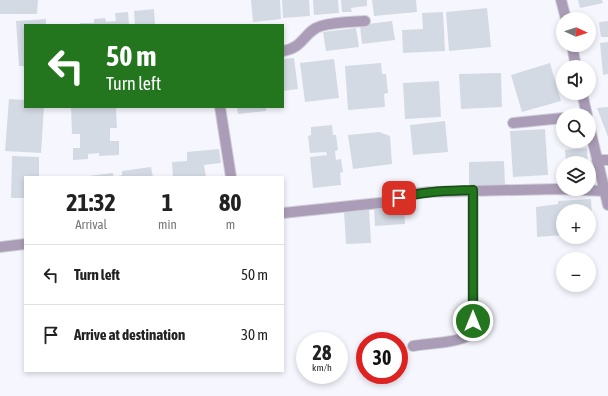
<!DOCTYPE html>
<meta charset="utf-8">
<style>
body{margin:0;font-family:"Asap Condensed",sans-serif;background:#f6f6f6;color:#222;height:100vh;display:flex;flex-direction:column;font-size:15px;white-space:nowrap}
*{box-sizing:border-box;margin:0}
p{font-size:13px;color:#767676}
.icon{flex:none;width:22px;height:22px;fill:none;stroke:currentColor;stroke-width:2;stroke-linecap:round;stroke-linejoin:round}
.map{position:relative;flex:1;overflow:hidden}
.side{position:absolute;left:24px;top:176px;width:260px;height:196px;display:flex;flex-direction:column;background:#fff;border-radius:0px;box-shadow:0 2px 6px #0003}
.side>*{flex:none}
.hud{position:absolute;left:24px;top:24px;width:260px;height:84px;border-radius:0px;box-shadow:0 2px 6px #0003;background:#23751e;color:#fff;overflow:hidden}
.needle{width:26px;rotate:93deg}
.controls{position:absolute;left:556px;top:12px;display:grid;gap:8px}
.controls a{display:grid;place-items:center;width:40px;height:40px;border-radius:50%;background:#fff;box-shadow:0 2px 6px #0003;font-size:20px}
.speed{position:absolute;left:296px;top:332px;display:flex;gap:8px;font-size:20px;font-weight:700;text-align:center}
.speed>*{display:grid;place-content:center;width:52px;height:52px;border-radius:50%;background:#fff;box-shadow:0 2px 6px #0003;line-height:1}
.speed small{font-size:10px;font-weight:400}
.speed .limit{border:6px solid #d22;background:#fff;color:#111}
.pin{position:absolute;display:grid;place-items:center;width:34px;height:34px;color:#fff;margin:-17px;border-radius:8px;box-shadow:0 2px 6px #0006}
.me{position:absolute;width:44px;margin:-22px;rotate:0deg;stroke-linejoin:round;filter:drop-shadow(0 0 3px #0008)}
.turn{display:flex;align-items:center;gap:14px;height:84px;padding:0 16px;font-size:18px}
.turn .icon{width:52px;height:52px;stroke-width:2.5}
.turn b{display:block;font-size:28px;line-height:34px}
.eta{display:flex;justify-content:space-evenly;align-items:center;height:68px;text-align:center}
.eta b{font-size:24px;font-weight:700;line-height:28px}
ul{padding:0;list-style:none}
li{display:flex;align-items:center;gap:12px;height:60px;padding:0 16px;border-top:1px solid #e0e0e0}
li div{flex:1}
li b{display:block;font-size:15px}
li em{font-style:normal}
.map>svg:first-child{display:block}
.building{fill:#d3dae4}
.lines{fill:none;stroke-linecap:round;stroke-linejoin:round}
.minor-casing{stroke:#d0d1d8;stroke-width:12}
.minor{stroke:#ab9db7;stroke-width:10}
.route-casing{stroke:#174c14;stroke-width:10}
.route{stroke:#23751e;stroke-width:7}
</style>
<div class="map">
<svg width="608" height="396" viewBox="0 0 608 396">
<rect width="100%" height="100%" fill="#f6f7fe"/>
<g class="building">
<path d="M0 0H38L37 14H0Z"/>
<path d="M251 0H280L281 19 253 22Z"/>
<path d="M282 0H309L310 16 283 18Z"/>
<path d="M313 0H338L339 13 314 15Z"/>
<path d="M341 0H367V6L351 8 352 12H342Z"/>
<path d="M372 0H416L417 12 374 16Z"/>
<path d="M578 0H602L603 3 580 8Z"/>
<path d="M487 8 491 47 449 51 446 12Z"/>
<path d="M154 9 155 25H135L134 11Z"/>
<path d="M128 12 129 25H80V23H94V19L105 18 106 22 116 21 115 13Z"/>
<path d="M443 12 445 51 403 53 402 30 423 29 422 13Z"/>
<path d="M46 19V25H25V66H19L16 21Z"/>
<path d="M392 21 395 40 362 44 360 25Z"/>
<path d="M608 21V37H601L599 22Z"/>
<path d="M356 28 359 47 326 51 323 32Z"/>
<path d="M608 42V74L603 75 600 43Z"/>
<path d="M294 58 298 89 283 91V59Z"/>
<path d="M334 59 339 98 305 102 300 63Z"/>
<path d="M381 63 382 74H386L388 93 384 94 385 107 348 110 345 66Z"/>
<path d="M550 63 561 101 522 112 511 75Z"/>
<path d="M501 73 502 107 461 109 459 74Z"/>
<path d="M439 81 441 117 405 119 403 83Z"/>
<path d="M9 99 25 100V107H44L41 153 5 151Z"/>
<path d="M71 107H116L117 128H110V141H119V155L99 156V153L88 154V159L73 160V148H80V134H72Z"/>
<path d="M237 107H266V111L238 114Z"/>
<path d="M608 107V137L597 108Z"/>
<path d="M445 121 448 152 413 155 410 125Z"/>
<path d="M332 125 333 135H336L338 150 335 151 336 160 341 159 343 172 340 173 341 185 313 188 310 157 327 155 326 152 310 153 308 136 311 135V127Z"/>
<path d="M545 129 548 175 513 177 510 131Z"/>
<path d="M379 132 390 136 392 164 353 169 348 135Z"/>
<path d="M587 148 588 163H566L565 150Z"/>
<path d="M219 149 221 163 204 165 206 177H173L172 162 187 161V152Z"/>
<path d="M12 156 39 157V177H25V198H11Z"/>
<path d="M504 161 505 185H469V162Z"/>
<path d="M151 167 153 177H115L122 175V171Z"/>
<path d="M113 173V177H89V176Z"/>
<path d="M591 199 593 231 589 232V211H563V235L537 237 536 207 558 204V201Z"/>
<path d="M404 205 405 224 375 226 374 207Z"/>
<path d="M369 209 371 243 346 244 344 211Z"/>
</g>
<g class="lines">
<g class="minor-casing">
<g id="minor">
<path d="M561 0 566 19"/>
<path d="M572 45 576 67"/>
<path d="M283 51C304 48 304 31 321 26 335 22 351 22 365 21"/>
<path d="M582 93 587 115"/>
<path d="M220 107 231 177"/>
<path d="M513 123 563 118"/>
<path d="M589 125 608 205"/>
<path d="M597 160H608"/>
<path d="M283 213 389 202 412 194 429 192 557 189 605 191"/>
<path d="M0 247 25 244"/>
<path d="M413 346C423 344 461 342 467 336 471 333 472 326 473 321V190"/>
</g>
</g>
<use href="#minor" class="minor"/>
</g>
<g class="lines">
<g class="route-casing">
<path id="route" d="M399 198C423 191 448 191 473 190V321"/>
</g>
<use href="#route" class="route"/>
</g>
</svg>
<div class="controls">
<a><svg class="needle" viewBox="-14 -14 28 28"><path d="M0-13l5 13h-10z" fill="#e53935"/><path d="M0 13l5-13h-10z" fill="#767676"/></svg></a>
<a><svg class="icon" aria-label="sound" viewBox="0 0 24 24"><path d="M4 9h4l5-4v14l-5-4H4zM17 9q2 3 0 6"/></svg></a>
<a><svg class="icon" aria-label="search" viewBox="0 0 24 24"><circle cx="10" cy="10" r="6"/><path d="M15 15l6 6"/></svg></a>
<a><svg class="icon" aria-label="layers" viewBox="0 0 24 24"><path d="M12 4l9 5-9 5-9-5zM3 14l9 5 9-5"/></svg></a>
<a>+</a>
<a>−</a>
</div>
<div class="speed"><div>28<small>km/h</small></div><div class="limit">30</div></div>
<div class="pin" style="left:399px;top:198px;background:#d93025"><svg class="icon" aria-label="arrive" viewBox="0 0 24 24"><path d="M6 21V4h12l-3 4 3 4H6"/></svg></div>
<svg class="me" style="left:473px;top:321px" viewBox="-20 -20 40 40"><circle r="17" fill="#23751e" stroke="#fff" stroke-width="3"/><path d="M0-11L8 9 0 5-8 9z" fill="#fff"/></svg>
<div class="hud">
<div class="turn"><svg class="icon" aria-label="left" viewBox="0 0 24 24"><path d="M17 20v-9H6M10 6l-5 5 5 5"/></svg><div><b>50 m</b>Turn left</div></div>
</div>
<section class="side">
<div class="eta">
<div><b>21:32</b><p>Arrival</p></div>
<div><b>1</b><p>min</p></div>
<div><b>80</b><p>m</p></div>
</div>
<ul>
<li><svg class="icon" aria-label="left" viewBox="0 0 24 24"><path d="M17 20v-9H6M10 6l-5 5 5 5"/></svg><div><b>Turn left</b></div><em>50 m</em></li>
<li><svg class="icon" aria-label="arrive" viewBox="0 0 24 24"><path d="M6 21V4h12l-3 4 3 4H6"/></svg><div><b>Arrive at destination</b></div><em>30 m</em></li>
</ul>
</section>
</div>
